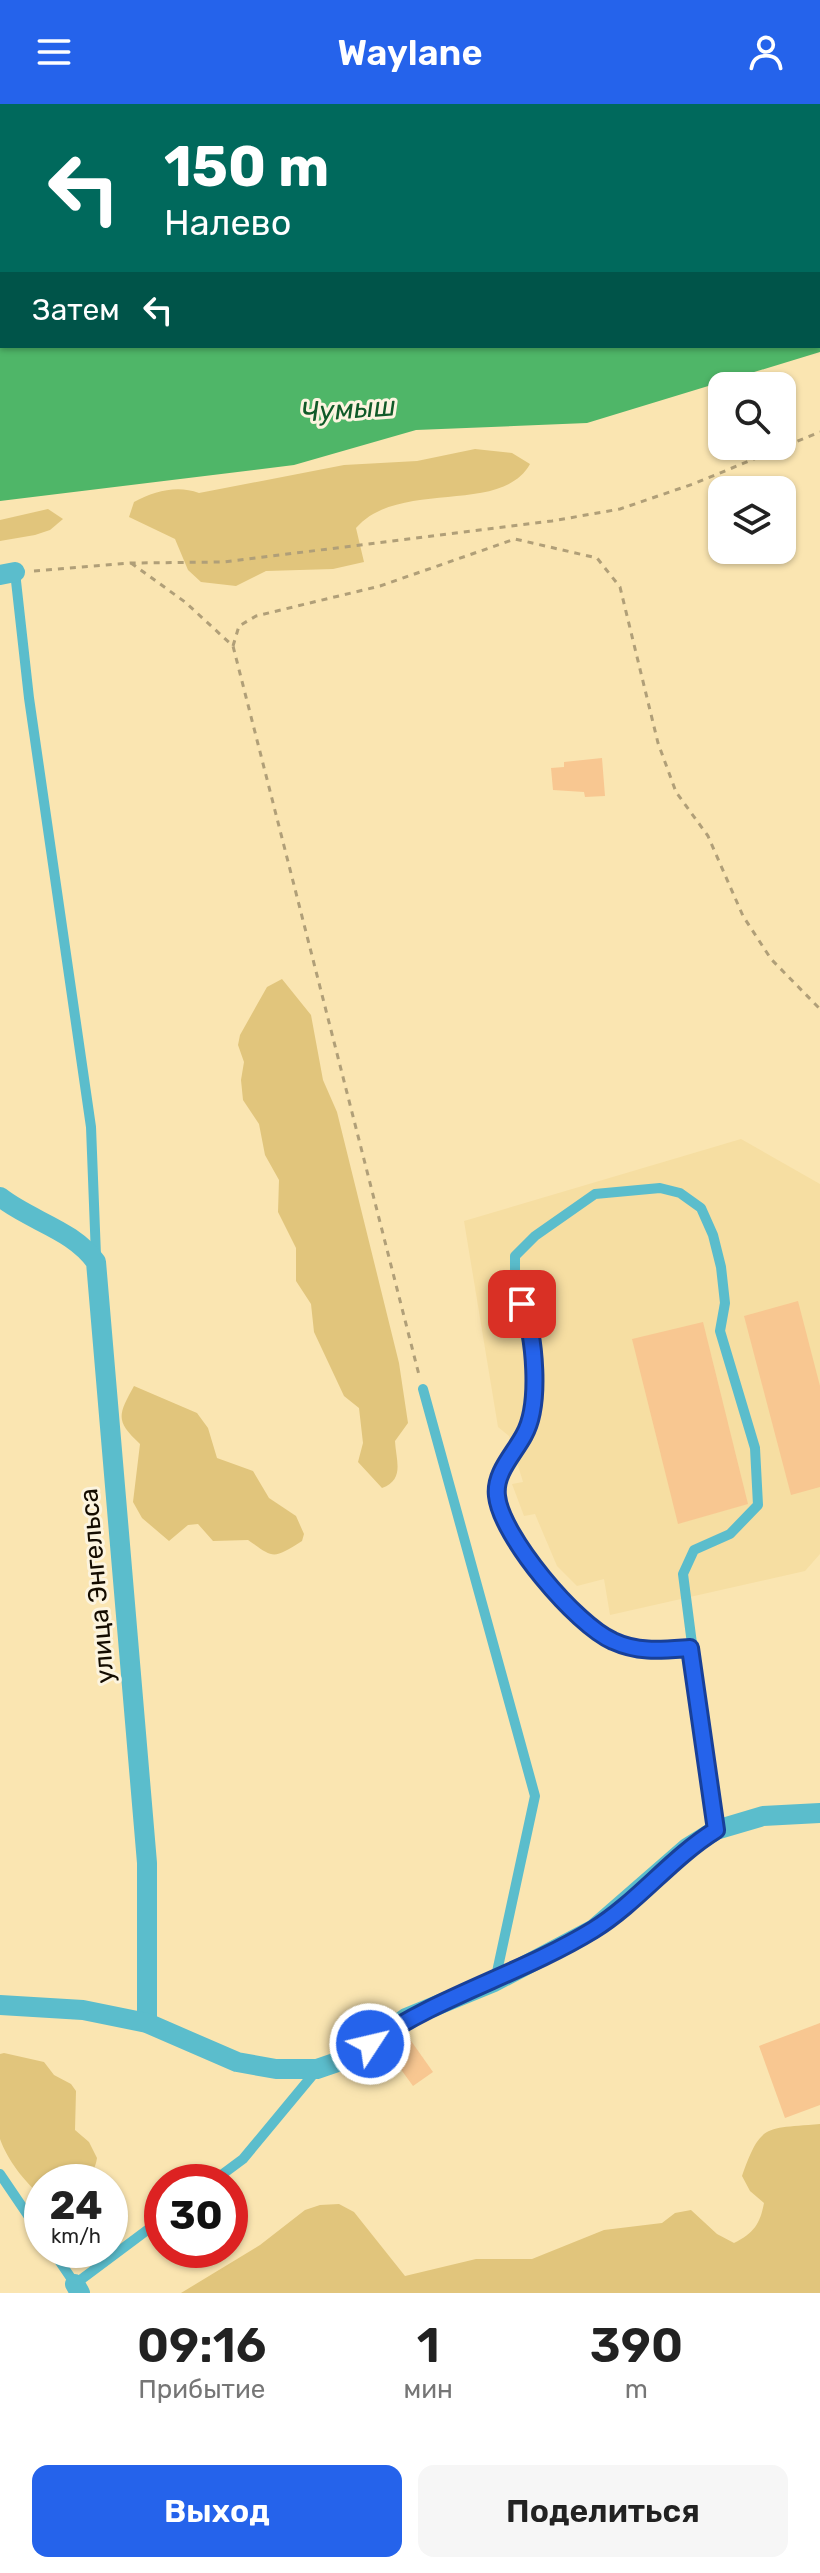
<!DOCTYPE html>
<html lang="ru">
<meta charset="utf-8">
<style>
body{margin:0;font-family:Rubik,sans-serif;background:#f6f6f6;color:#222;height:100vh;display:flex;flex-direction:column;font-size:30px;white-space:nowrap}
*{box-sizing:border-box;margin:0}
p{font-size:26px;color:#767676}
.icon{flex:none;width:44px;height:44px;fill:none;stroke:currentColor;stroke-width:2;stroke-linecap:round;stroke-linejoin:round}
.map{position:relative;height:2189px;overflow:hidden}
.drawer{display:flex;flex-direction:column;background:#fff;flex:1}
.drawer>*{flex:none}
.guide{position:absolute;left:0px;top:0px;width:820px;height:244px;box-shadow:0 2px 6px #0004;background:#00695c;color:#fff;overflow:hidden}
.buttons{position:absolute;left:708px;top:268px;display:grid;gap:16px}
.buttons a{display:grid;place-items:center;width:88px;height:88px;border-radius:16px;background:#fff;box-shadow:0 2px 6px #0004;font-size:40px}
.speed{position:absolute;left:24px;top:2060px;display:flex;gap:16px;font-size:40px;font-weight:700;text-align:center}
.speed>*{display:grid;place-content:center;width:104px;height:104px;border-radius:50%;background:#fff;box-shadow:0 2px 6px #0004;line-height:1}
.speed small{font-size:20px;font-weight:400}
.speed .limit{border:12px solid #d22;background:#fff;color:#111}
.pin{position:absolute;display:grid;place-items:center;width:68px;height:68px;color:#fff;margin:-34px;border-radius:16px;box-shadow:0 4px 12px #0006}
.me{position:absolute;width:88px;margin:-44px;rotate:55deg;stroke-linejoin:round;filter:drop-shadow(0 0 6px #0008)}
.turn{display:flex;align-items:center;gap:28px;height:168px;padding:0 32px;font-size:36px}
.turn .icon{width:104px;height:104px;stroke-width:2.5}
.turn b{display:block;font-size:56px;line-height:68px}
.then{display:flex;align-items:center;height:76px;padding:0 32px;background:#0003;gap:16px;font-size:30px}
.eta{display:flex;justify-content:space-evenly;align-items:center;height:136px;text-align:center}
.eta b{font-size:48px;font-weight:600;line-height:56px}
.primary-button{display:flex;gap:16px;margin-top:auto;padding:16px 32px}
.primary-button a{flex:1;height:92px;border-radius:16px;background:#2563eb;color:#fff;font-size:32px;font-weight:600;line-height:92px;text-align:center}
.primary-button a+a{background:#f6f6f6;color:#222}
header{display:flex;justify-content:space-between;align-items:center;height:104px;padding:0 32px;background:#2563eb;color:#fff;font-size:36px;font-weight:600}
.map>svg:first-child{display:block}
.built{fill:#f6dea2}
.green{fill:#e1c57c}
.water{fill:#4fb668}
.building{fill:#f8c791}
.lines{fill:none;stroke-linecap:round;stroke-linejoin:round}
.path{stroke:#b09f78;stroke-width:3;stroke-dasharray:6 6;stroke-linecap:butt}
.lane{stroke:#5bbdcc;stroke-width:10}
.street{stroke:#5bbdcc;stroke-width:20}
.route-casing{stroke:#184099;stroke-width:20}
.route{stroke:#2563eb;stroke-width:14}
.labels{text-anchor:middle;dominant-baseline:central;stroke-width:6;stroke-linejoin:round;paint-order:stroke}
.street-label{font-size:26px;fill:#140c00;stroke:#fcf4df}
.water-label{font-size:28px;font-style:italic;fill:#105a28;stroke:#fcf4df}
</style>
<header><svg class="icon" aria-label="menu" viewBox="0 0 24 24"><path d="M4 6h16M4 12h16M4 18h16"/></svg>Waylane<svg class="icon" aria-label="person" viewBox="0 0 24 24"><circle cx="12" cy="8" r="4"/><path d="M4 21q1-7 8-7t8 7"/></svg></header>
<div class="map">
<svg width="820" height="2189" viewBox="0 0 820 2189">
<rect width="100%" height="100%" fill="#fae5b1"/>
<path class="built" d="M741 1035 820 1080V1450L805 1467 610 1511 604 1475 577 1482 557 1462 535 1410 524 1412 512 1380 523 1378 509 1332 498 1323 464 1117Z"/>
<g class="green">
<path d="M0 0H591L2 2V120Z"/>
<path d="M475 345 512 349 530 360C501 412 400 374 356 424L364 458 333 465 266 467 236 482 201 478 188 466 175 435 129 413 134 398C155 387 177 381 199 389L344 361 417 357Z"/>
<path d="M48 405 63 415 50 426 35 431 0 437V416Z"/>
<path d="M282 875 311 911 323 976 337 1008 399 1259 408 1319 395 1337C396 1357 405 1375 382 1384L358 1358 363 1339 359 1304 344 1292 314 1228 311 1200 296 1177V1144L278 1108 279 1076 265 1051 259 1020 243 996 241 976 244 958 238 941 240 931 267 883Z"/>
<path d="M134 1282 197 1309 208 1324 217 1354 253 1367 269 1394 296 1412 304 1430 302 1437C272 1456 274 1454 248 1436L213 1437 198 1420 188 1421 169 1437 142 1414 133 1398 140 1340C115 1317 118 1311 134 1282Z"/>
<path d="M4 1949 44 1958 54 1971 71 1980 76 1987 75 2026 89 2038 97 2054C93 2083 66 2078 42 2078V2092C25 2079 7 2055 0 2035V1950Z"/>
<path d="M820 2020V2189H181L260 2141 305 2106 320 2101 339 2100 354 2108 405 2172 476 2155H532L604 2126 662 2119 675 2109 691 2106 717 2130 734 2139C754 2129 760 2120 764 2099L750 2087 742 2072C761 2018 766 2025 820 2020Z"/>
</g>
<path class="water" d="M704 0H820V248L587 319 416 326 294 361 0 397V129L2 242H818V2H699Z"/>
<g class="building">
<path d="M602 654 605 692 585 693 584 688 553 686 551 664 564 663V658Z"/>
<path d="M798 1197 820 1282V1383L791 1391 744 1212Z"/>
<path d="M703 1218 748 1400 678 1420 632 1235Z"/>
<path d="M820 1919V2001L785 2014 759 1942Z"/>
<path d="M409 1934 433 1968 413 1982 389 1949Z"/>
</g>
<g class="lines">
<g class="path">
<path d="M131 459 185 498 233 542 419 1271"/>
<path d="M34 467 131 459 224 458 552 417 620 405 693 380 820 328"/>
<path d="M233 542 239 522 256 512 380 482 515 435 597 454 620 483 658 639 676 688 708 732 743 812 771 855 820 905"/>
</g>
<g class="lane">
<path d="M15 468 29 594 91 1023 96 1152"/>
<path d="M423 1285 535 1692 495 1877"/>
<path d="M690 1544 645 1548 611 1536 588 1521 532 1460 506 1417 497 1391 501 1368 525 1329 532 1310 534 1274 528 1216 515 1185V1152L535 1132 595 1090 660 1084 680 1089 701 1104 713 1131 721 1163 725 1199 720 1227 755 1344 758 1401 730 1430 694 1446 683 1470 716 1726"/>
<path d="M0 2070 42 2132"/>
<path d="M212 2078 243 2055 316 1967"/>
<path d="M52 2146 75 2180 162 2115"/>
</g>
<g class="street">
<path d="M0 471 15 468"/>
<path d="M0 1093C32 1118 72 1125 96 1158L147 1759V1919"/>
<path d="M0 1901 83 1906 147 1919 237 1958 276 1965H317L352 1953 406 1914 494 1878 594 1825 687 1744 716 1726 763 1712 820 1709"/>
<path d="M75 2180 80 2189"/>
</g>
</g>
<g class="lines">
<g class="route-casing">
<path id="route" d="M370 1940C438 1892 521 1870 593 1826 638 1798 671 1754 716 1726L690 1544C662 1546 639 1549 613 1537 576 1521 501 1432 497 1392 494 1369 514 1350 524 1331 541 1301 535 1231 522 1200"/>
</g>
<use href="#route" class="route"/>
</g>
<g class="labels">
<g class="street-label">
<text transform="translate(97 1482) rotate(-95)">улица Энгельса</text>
</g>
<g class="water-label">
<text transform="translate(348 305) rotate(-4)">Чумыш</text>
</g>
</g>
</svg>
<div class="buttons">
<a><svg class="icon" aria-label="search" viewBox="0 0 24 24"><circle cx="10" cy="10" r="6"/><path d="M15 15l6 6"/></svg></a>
<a><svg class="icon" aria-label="layers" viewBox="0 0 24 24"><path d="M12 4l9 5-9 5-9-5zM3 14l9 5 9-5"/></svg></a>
</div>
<div class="speed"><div>24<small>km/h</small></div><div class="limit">30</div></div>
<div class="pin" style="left:522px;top:1200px;background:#d93025"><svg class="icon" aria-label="arrive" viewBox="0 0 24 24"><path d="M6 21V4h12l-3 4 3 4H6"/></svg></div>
<svg class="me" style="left:370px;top:1940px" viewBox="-20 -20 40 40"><circle r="17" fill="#2563eb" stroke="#fff" stroke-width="3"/><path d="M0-11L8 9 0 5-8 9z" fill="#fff"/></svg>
<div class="guide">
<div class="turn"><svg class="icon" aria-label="left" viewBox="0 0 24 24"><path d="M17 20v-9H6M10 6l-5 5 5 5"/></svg><div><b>150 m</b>Налево</div></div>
<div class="then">Затем<svg class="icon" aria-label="left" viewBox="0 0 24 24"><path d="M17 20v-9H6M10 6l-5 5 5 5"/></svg></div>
</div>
</div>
<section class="drawer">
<div class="eta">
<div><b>09:16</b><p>Прибытие</p></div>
<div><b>1</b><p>мин</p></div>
<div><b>390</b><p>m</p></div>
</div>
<div class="primary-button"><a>Выход</a><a>Поделиться</a></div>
</section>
